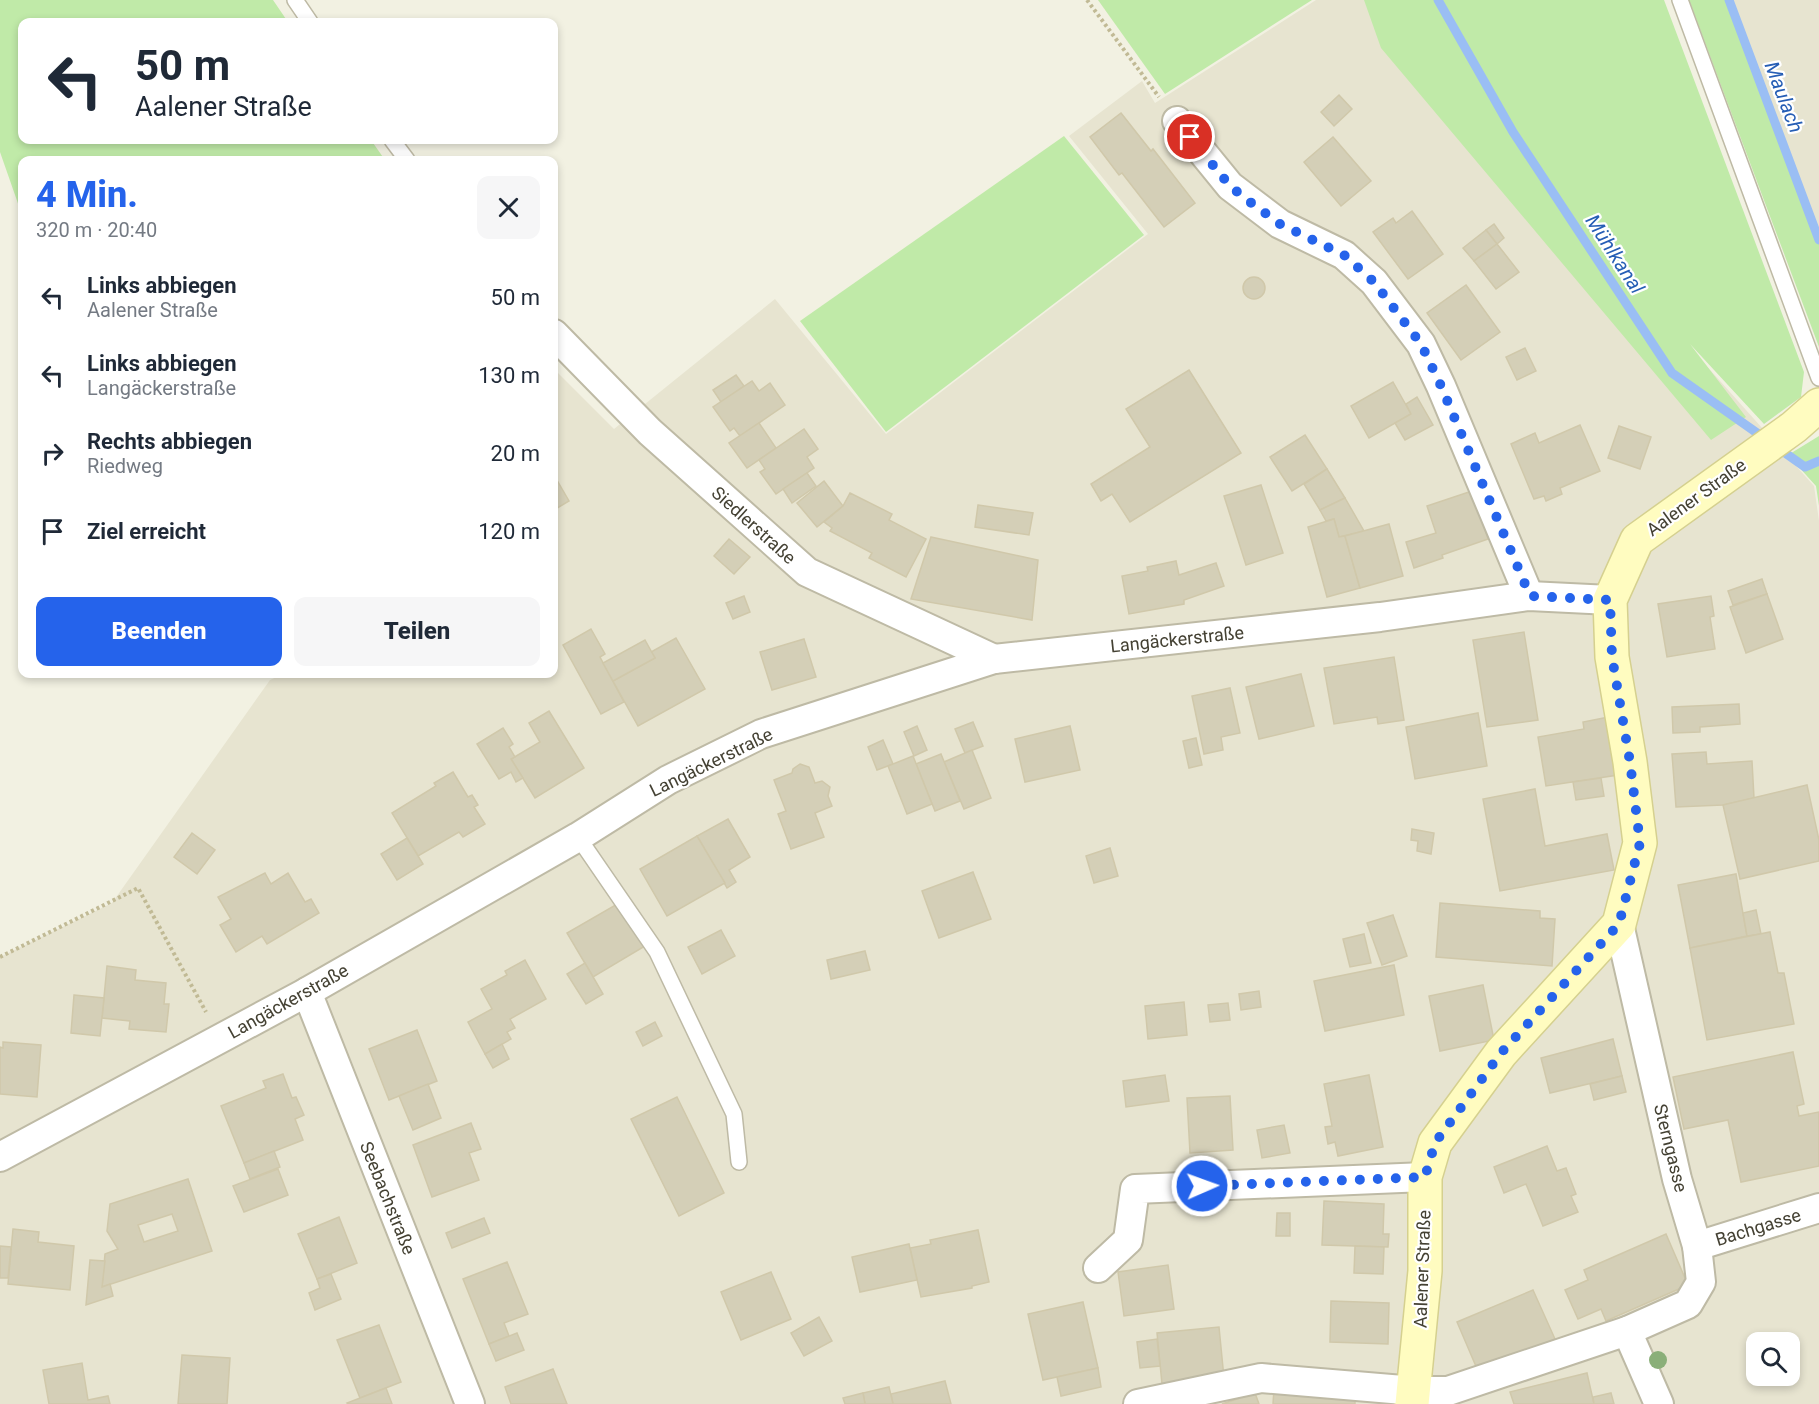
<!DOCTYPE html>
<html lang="de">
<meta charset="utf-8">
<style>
body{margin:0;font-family:Roboto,sans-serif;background:#f6f6f7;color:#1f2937;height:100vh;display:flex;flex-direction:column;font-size:22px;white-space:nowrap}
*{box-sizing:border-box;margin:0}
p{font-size:20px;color:#747a83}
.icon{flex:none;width:33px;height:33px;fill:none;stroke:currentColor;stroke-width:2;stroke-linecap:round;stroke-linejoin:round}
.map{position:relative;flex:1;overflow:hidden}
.side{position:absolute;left:18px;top:156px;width:540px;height:522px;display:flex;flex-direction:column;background:#fff;border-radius:12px;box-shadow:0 3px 9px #0003}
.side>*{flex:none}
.guide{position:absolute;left:18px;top:18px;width:540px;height:126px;border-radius:12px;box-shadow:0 3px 9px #0003;background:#fff;color:#1f2937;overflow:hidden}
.tools{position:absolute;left:1746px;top:1332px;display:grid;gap:12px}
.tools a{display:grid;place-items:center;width:54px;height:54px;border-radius:12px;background:#fff;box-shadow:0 3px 9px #0003;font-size:30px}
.pin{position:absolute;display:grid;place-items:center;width:51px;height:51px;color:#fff;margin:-26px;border:3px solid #fff;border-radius:50%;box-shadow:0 2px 6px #0007}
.me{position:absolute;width:66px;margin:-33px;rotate:88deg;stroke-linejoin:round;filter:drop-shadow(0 0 4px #0008)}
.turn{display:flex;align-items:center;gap:21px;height:126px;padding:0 18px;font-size:27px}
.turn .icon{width:78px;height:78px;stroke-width:2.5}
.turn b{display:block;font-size:42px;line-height:51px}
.round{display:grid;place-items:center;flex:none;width:63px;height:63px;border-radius:12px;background:#f6f6f7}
.summary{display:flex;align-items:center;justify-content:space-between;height:102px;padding:0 18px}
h1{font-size:36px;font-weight:800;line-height:45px;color:#2563eb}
.button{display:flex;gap:12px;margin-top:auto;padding:12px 18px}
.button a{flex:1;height:69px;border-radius:12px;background:#2563eb;color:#fff;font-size:24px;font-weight:800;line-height:69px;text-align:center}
.button a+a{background:#f6f6f7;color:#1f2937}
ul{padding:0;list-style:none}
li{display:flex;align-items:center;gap:18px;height:78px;padding:0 18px}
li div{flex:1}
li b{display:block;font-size:22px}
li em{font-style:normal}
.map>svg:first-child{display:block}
.residential{fill:#e7e4d0;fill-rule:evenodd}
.green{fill:#c0eaa8}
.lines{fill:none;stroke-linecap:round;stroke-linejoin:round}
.stream{stroke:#9abef4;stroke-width:9}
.building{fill:#d4cfb7;stroke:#d0c8aa;stroke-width:1.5;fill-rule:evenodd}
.lane-casing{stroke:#bebaa5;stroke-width:18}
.street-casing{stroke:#bebaa5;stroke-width:32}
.secondary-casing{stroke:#d5d08f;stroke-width:36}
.path{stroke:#c1ba95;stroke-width:4;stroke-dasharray:3 3;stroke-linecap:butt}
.lane{stroke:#fff;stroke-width:15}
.street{stroke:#fff;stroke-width:28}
.secondary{stroke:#fffcc0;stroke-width:33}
.tree{fill:#8aaf79}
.route{stroke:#2563eb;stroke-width:10;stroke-dasharray:0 18}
.labels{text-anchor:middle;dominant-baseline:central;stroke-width:4.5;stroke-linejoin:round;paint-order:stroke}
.street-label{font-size:18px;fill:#444133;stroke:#fff}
.water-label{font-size:20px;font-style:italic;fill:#265eb5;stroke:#fff}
</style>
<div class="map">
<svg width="1819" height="1404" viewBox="0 0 1819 1404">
<rect width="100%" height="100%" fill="#f2f1e2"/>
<g class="residential">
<path d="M1316 0H1379L1814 486 1819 521V1404H0V957L112 903 270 680 283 674H554V369L614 429 775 299 886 434 1148 234 1069 136 1142 81 1155 103ZM1756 1342H1790V1376H1756Z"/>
<path d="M1733 0H1819V230Z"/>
</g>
<g class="green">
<path d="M0 0H273L288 22H22V140H371L385 160H22V215L0 152Z"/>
<path d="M1098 0H1312L1165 94Z"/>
<path d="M1364 0H1664L1804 372 1801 397 1764 424 1690 344 1746 417 1711 440 1381 48Z"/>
<path d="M1689 0H1731L1819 234V347Z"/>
<path d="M1064 136 1144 235 886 432 800 321Z"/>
<path d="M1819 436V506L1816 486 1788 455Z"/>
</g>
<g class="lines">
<g class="stream">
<path d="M1438 0 1513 132 1672 373 1767 440"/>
<path d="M1729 0 1819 240"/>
<path d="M1778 448 1805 467 1819 461"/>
</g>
</g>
<g class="building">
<path d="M1339 95 1352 109 1334 126 1321 112Z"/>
<path d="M1121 113 1151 151 1153 149 1195 203 1164 227 1122 173 1119 175 1090 137Z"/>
<path d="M1333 137 1371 181 1341 206 1304 162Z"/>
<path d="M1412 211 1443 254 1408 279 1373 232 1393 218 1396 223Z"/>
<path d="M1494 224 1504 238 1497 244 1486 230Z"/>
<path d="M1486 230 1497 244 1474 261 1463 248Z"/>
<path d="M1497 244 1519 272 1496 289 1474 261Z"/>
<circle cx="1254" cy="288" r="11"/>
<path d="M1466 285 1500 332 1461 360 1427 313Z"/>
<path d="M1525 348 1536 371 1517 380 1506 357Z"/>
<path d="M1189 370 1241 453 1130 522 1112 494 1101 501 1091 484 1150 447 1126 409Z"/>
<path d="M736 375 744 386 721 402 713 390Z"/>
<path d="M752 381 759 391 770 383 785 405 740 436 734 428 730 431 713 407Z"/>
<path d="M1393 382 1411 414 1369 438 1351 406Z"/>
<path d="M1417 397 1433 425 1405 440 1395 423 1411 414 1406 404Z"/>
<path d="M759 423 776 448 747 468 729 443Z"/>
<path d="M1580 425 1600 471 1560 488 1562 494 1546 501 1544 496 1534 499 1511 444 1535 433 1539 443Z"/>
<path d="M1619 426 1651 437 1640 469 1608 458Z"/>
<path d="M804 429 818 449 807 457 814 468 776 494 760 472 765 469 759 460Z"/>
<path d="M1305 435 1327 469 1292 491 1270 457Z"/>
<path d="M1327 469 1345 498 1320 510 1304 484Z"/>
<path d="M807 473 816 486 792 503 783 489Z"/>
<path d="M554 475 569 501 554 510Z"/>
<path d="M824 481 843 506 817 527 797 503Z"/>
<path d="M1261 485 1283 553 1246 565 1224 496Z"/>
<path d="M1472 491 1488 539 1442 555 1443 558 1414 568 1406 542 1436 533 1427 506Z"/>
<path d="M850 493 892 514 889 520 926 539 906 577 869 558 872 553 830 531 832 528 824 522 843 506Z"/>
<path d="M1345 498 1364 531 1339 537 1334 519 1326 521 1320 510Z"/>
<path d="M978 505 1033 513 1029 535 975 527Z"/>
<path d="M1334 519 1339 537 1345 536 1360 588 1327 597 1308 527Z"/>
<path d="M1389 524 1403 576 1360 588 1345 536Z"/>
<path d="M931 537 1038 560 1032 620 911 599Z"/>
<path d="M729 539 750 557 734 574 714 556Z"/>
<path d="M1176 561 1179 575 1216 563 1224 586 1184 600V604L1129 614 1122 576 1148 571 1147 567Z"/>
<path d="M1762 579 1767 594 1733 605 1728 591Z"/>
<path d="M1767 594 1783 639 1746 653 1730 607Z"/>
<path d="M744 596 750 612 733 619 726 603Z"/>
<path d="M1711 596 1714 616 1710 617 1715 649 1667 657 1658 604Z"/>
<path d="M591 629 605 654 600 657 624 702 601 714 563 645Z"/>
<path d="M1524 632 1538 720 1487 727 1473 640Z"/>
<path d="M676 638 705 689 638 726 613 681 655 658 651 652Z"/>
<path d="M804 639 816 677 772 690 760 652Z"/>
<path d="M645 640 655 658 613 681 603 663Z"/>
<path d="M1394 657 1404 720 1378 724 1377 717 1334 724 1324 668Z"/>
<path d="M1301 674 1314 726 1259 739 1246 687Z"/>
<path d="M1230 688 1240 733 1221 737 1223 750 1204 754 1192 696Z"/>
<path d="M1739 704 1740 724 1700 727V732L1673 733 1672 707Z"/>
<path d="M549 711 584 768 535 798 511 759 540 742 529 723Z"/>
<path d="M1478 713 1487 766 1415 779 1406 727Z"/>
<path d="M1609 717 1618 775 1546 786 1538 737 1584 729 1583 722Z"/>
<path d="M973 722 983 746 965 753 955 729Z"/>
<path d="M917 726 927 750 914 756 904 732Z"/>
<path d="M1070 726 1080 770 1025 782 1015 739Z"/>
<path d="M503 728 513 744 509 747 515 757 511 759 523 778 516 782 511 772 499 779 477 744Z"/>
<path d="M1196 738 1202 765 1189 768 1183 741Z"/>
<path d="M883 740 893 764 877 770 868 747Z"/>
<path d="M972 750 991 798 964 809 944 762Z"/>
<path d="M1706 752 1707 764 1752 761 1754 798 1723 805 1676 807 1672 754Z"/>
<path d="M941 754 960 801 935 811 916 764Z"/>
<path d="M913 756 932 804 907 814 888 766Z"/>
<path d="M800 764 809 767 815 783 822 781 830 787 828 796 832 806 815 813 824 837 791 849 778 814 786 811 774 780 792 773 793 769Z"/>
<path d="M453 772 468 797 472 795 478 805 474 807 485 824 463 837 459 832 418 856 392 813 436 786 434 783Z"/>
<path d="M1601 778 1604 796 1576 800 1573 782Z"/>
<path d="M1807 785 1819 840V861L1740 879 1723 805Z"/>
<path d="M1535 789 1545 846 1607 834 1614 870 1500 891 1483 799Z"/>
<path d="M728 819 750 857 729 870 736 882 727 888 697 836Z"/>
<path d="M1412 829 1434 833 1431 854 1417 851 1418 841 1411 840Z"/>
<path d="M192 833 215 850 197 874 174 857Z"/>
<path d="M697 836 725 883 667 916 640 869Z"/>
<path d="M407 838 423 864 397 880 381 854Z"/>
<path d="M1110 848 1118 876 1094 883 1086 856Z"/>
<path d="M973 872 991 919 939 938 922 891Z"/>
<path d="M265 873 271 884 288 873 305 902 311 899 319 913 267 944 262 936 236 952 220 925 231 919 218 897Z"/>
<path d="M1736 874 1747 936 1690 948 1678 885Z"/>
<path d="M619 903 645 946 593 977 567 933Z"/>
<path d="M1440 903 1540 911V918L1555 919 1552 966 1436 957Z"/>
<path d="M1756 910 1761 934 1747 936 1743 913Z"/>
<path d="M1393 915 1407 956 1382 965 1367 923Z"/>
<path d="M721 930 735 956 702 974 688 947Z"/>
<path d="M1770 932 1778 973H1784L1794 1024 1707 1040 1690 948Z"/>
<path d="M1364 934 1371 963 1350 967 1343 939Z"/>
<path d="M865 951 870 970 831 979 827 960Z"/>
<path d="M525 960 546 999 510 1019 515 1028 507 1032 511 1039 485 1054 468 1022 492 1009 481 989 507 975 505 971Z"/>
<path d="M585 963 603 994 586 1004 567 974Z"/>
<path d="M1394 965 1404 1015 1325 1031 1314 981Z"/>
<path d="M107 966 136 970 135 980 166 983 164 1004H169L166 1032 129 1029 130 1021 102 1018Z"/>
<path d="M1483 985 1494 1040 1440 1051 1429 996Z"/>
<path d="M1259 991 1261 1007 1241 1010 1239 994Z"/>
<path d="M74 995 104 998 100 1036 71 1033Z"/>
<path d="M1184 1002 1187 1035 1148 1039 1145 1006Z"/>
<path d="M1228 1003 1230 1020 1210 1022 1208 1005Z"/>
<path d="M655 1022 662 1036 643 1046 636 1032Z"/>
<path d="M417 1030 437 1081 389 1100 369 1049Z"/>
<path d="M1613 1039 1622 1076 1550 1093 1541 1058Z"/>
<path d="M3 1042 41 1045 37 1097 0 1094V1047L3 1048Z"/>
<path d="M502 1044 509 1059 493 1068 485 1054Z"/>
<path d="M1793 1052 1804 1104 1797 1106 1799 1116 1819 1112V1166L1741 1182 1728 1120 1684 1129 1673 1077Z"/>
<path d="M283 1074 292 1098 296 1097 304 1115 295 1119 303 1140 244 1163 221 1106 266 1088 263 1081Z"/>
<path d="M1165 1075 1169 1101 1126 1107 1123 1081Z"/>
<path d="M1369 1075 1383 1147 1338 1156 1335 1142 1328 1144 1325 1127 1332 1126 1324 1084Z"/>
<path d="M1622 1076 1626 1092 1594 1100 1590 1084Z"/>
<path d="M428 1084 441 1118 413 1130 399 1096Z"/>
<path d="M1230 1096 1233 1150 1190 1153 1187 1098Z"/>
<path d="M677 1097 724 1193 679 1216 631 1119Z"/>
<path d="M471 1123 481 1149 469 1153 479 1180 432 1197 413 1145Z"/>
<path d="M1284 1125 1290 1153 1262 1158 1257 1130Z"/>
<path d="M1547 1146 1557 1171 1566 1168 1576 1194 1571 1196 1578 1212 1543 1226 1526 1184 1504 1193 1494 1167Z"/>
<path d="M274 1151 280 1167 250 1179 244 1163Z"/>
<path d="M278 1169 288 1195 244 1212 233 1186Z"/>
<path d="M188 1179 212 1251 102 1287 105 1254 118 1249 107 1231 110 1204ZM172 1214 178 1231 144 1242 138 1225Z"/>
<path d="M1324 1201 1384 1204 1383 1234H1389L1388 1247 1322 1245Z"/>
<path d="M1277 1213H1290V1236H1276Z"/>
<path d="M339 1217 357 1263 317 1279 298 1234Z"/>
<path d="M484 1218 490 1233 452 1248 446 1233Z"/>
<path d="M13 1229 39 1232 38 1242 74 1246 70 1290 8 1284Z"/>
<path d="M978 1230 989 1282 972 1286V1288L921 1297 910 1248 931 1244 930 1240Z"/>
<path d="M1666 1234 1688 1285 1606 1321 1601 1309 1578 1319 1565 1290 1588 1280 1584 1270Z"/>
<path d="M909 1244 917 1280 860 1292 852 1257Z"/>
<path d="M0 1246 11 1247 8 1278H0Z"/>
<path d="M1355 1246 1384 1247 1383 1274 1354 1273Z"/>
<path d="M90 1260 105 1261 102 1287 110 1284 113 1296 86 1305Z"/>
<path d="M507 1262 528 1314 504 1323 509 1336 489 1344 463 1279Z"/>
<path d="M1168 1265 1174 1309 1124 1316 1118 1272Z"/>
<path d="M771 1272 791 1319 741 1340 721 1292Z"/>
<path d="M331 1274 341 1299 315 1310 309 1293 320 1288 317 1279Z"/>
<path d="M1533 1290 1555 1339 1478 1371 1457 1322Z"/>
<path d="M1331 1301 1389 1303 1388 1344 1330 1342Z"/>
<path d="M1083 1302 1098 1368 1043 1380 1028 1314Z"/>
<path d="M819 1317 832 1341 804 1356 791 1333Z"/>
<path d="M379 1325 401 1382 360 1398 337 1340Z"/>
<path d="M1219 1327 1224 1378 1162 1384 1157 1333Z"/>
<path d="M517 1333 524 1350 496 1361 489 1344Z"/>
<path d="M1157 1339 1160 1366 1140 1368 1137 1342Z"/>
<path d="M182 1355 230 1358 227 1404H178Z"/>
<path d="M82 1363 88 1400 108 1396 110 1404H49L43 1370Z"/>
<path d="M1098 1368 1101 1387 1061 1396 1057 1377Z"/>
<path d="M553 1369 567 1404H511L505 1387Z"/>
<path d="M1587 1373 1594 1404H1514L1510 1392Z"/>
<path d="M945 1381 951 1404H893L891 1394Z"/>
<path d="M889 1387 893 1404H865L863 1393Z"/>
<path d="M386 1388 392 1404H348L347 1403Z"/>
<path d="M1274 1389 1355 1397V1404H1273Z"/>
<path d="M863 1393 865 1404H845L843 1398Z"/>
<path d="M1255 1393 1259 1404H1222Z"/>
<path d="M1611 1393 1614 1404H1594L1593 1397Z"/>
</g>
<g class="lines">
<g class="lane-casing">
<g id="lane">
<path d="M295 0 310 22"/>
<path d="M1680 0 1819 378"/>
<path d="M392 140 407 160"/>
<path d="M578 837 657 952 734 1114 739 1162"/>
</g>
</g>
<g class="street-casing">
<g id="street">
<path d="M1177 121 1230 186 1280 224 1344 255 1374 282 1421 344 1441 386 1529 596"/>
<path d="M554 334 650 432 807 572 994 659"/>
<path d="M307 992 470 1404"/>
<path d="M0 1157 307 992 578 837 668 780 761 734 994 659 1380 617 1529 596 1610 600"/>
<path d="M1697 1246 1819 1208"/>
<path d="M1098 1268 1128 1240 1135 1189 1425 1177"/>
<path d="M1627 1331 1659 1404"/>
<path d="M1138 1404 1261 1378 1415 1391H1448L1627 1331 1688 1304 1701 1282 1697 1246 1677 1179 1619 924"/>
</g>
</g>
<g class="secondary-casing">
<path id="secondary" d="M1412 1404 1425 1271V1177L1435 1143 1501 1053 1619 924 1640 843 1630 762 1612 657 1610 600 1637 540 1794 427 1819 405"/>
</g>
<g class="path">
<path d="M1087 0 1159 97"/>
<path d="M0 957 138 888 206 1012"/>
</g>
<use href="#lane" class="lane"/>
<use href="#street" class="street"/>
<use href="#secondary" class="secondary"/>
</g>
<circle class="tree" cx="1658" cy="1360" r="9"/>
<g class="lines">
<path class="route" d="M1190 137 1230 186 1246 199 1280 224 1344 255 1374 282 1421 344 1441 386 1530 596 1610 600 1612 657 1630 762 1640 843 1619 924 1501 1053 1435 1143 1425 1177 1202 1186"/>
</g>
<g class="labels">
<g class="street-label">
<text transform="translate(1696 497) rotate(-36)">Aalener Straße</text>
<text transform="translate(754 525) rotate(42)">Siedlerstraße</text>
<text transform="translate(1177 639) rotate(-6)">Langäckerstraße</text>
<text transform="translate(711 762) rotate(-26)">Langäckerstraße</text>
<text transform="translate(288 1001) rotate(-29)">Langäckerstraße</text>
<text transform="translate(1671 1148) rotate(76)">Sterngasse</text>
<text transform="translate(388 1198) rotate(68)">Seebachstraße</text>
<text transform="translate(1758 1227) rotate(-17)">Bachgasse</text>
<text transform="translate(1422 1269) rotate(-88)">Aalener Straße</text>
</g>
<g class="water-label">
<text transform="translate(1784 97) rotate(69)">Maulach</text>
<text transform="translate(1615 254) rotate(57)">Mühlkanal</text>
</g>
</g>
</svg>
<div class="tools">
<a><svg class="icon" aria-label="search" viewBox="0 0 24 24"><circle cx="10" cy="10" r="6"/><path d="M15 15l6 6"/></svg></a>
</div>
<div class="pin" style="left:1190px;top:137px;background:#d93025"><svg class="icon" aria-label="arrive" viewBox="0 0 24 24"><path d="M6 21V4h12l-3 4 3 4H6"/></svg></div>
<svg class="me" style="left:1202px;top:1186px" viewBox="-20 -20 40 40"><circle r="17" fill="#2563eb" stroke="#fff" stroke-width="3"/><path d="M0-11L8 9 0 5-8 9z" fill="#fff"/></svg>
<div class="guide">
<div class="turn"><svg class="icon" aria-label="left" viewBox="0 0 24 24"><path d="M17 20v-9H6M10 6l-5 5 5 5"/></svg><div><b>50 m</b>Aalener Straße</div></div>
</div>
<section class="side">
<div class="summary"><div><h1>4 Min.</h1><p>320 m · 20:40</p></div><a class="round"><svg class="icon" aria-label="close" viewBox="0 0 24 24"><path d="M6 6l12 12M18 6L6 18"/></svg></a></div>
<ul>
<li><svg class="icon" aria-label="left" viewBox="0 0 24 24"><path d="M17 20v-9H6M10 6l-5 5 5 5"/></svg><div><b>Links abbiegen</b><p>Aalener Straße</p></div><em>50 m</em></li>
<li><svg class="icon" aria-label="left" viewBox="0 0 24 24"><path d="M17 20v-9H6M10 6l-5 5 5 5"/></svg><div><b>Links abbiegen</b><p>Langäckerstraße</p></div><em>130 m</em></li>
<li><svg class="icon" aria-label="right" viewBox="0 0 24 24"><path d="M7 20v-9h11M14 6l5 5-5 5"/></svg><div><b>Rechts abbiegen</b><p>Riedweg</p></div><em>20 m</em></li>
<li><svg class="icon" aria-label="arrive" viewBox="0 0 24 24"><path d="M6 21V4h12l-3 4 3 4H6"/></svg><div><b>Ziel erreicht</b></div><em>120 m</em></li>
</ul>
<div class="button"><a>Beenden</a><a>Teilen</a></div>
</section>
</div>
